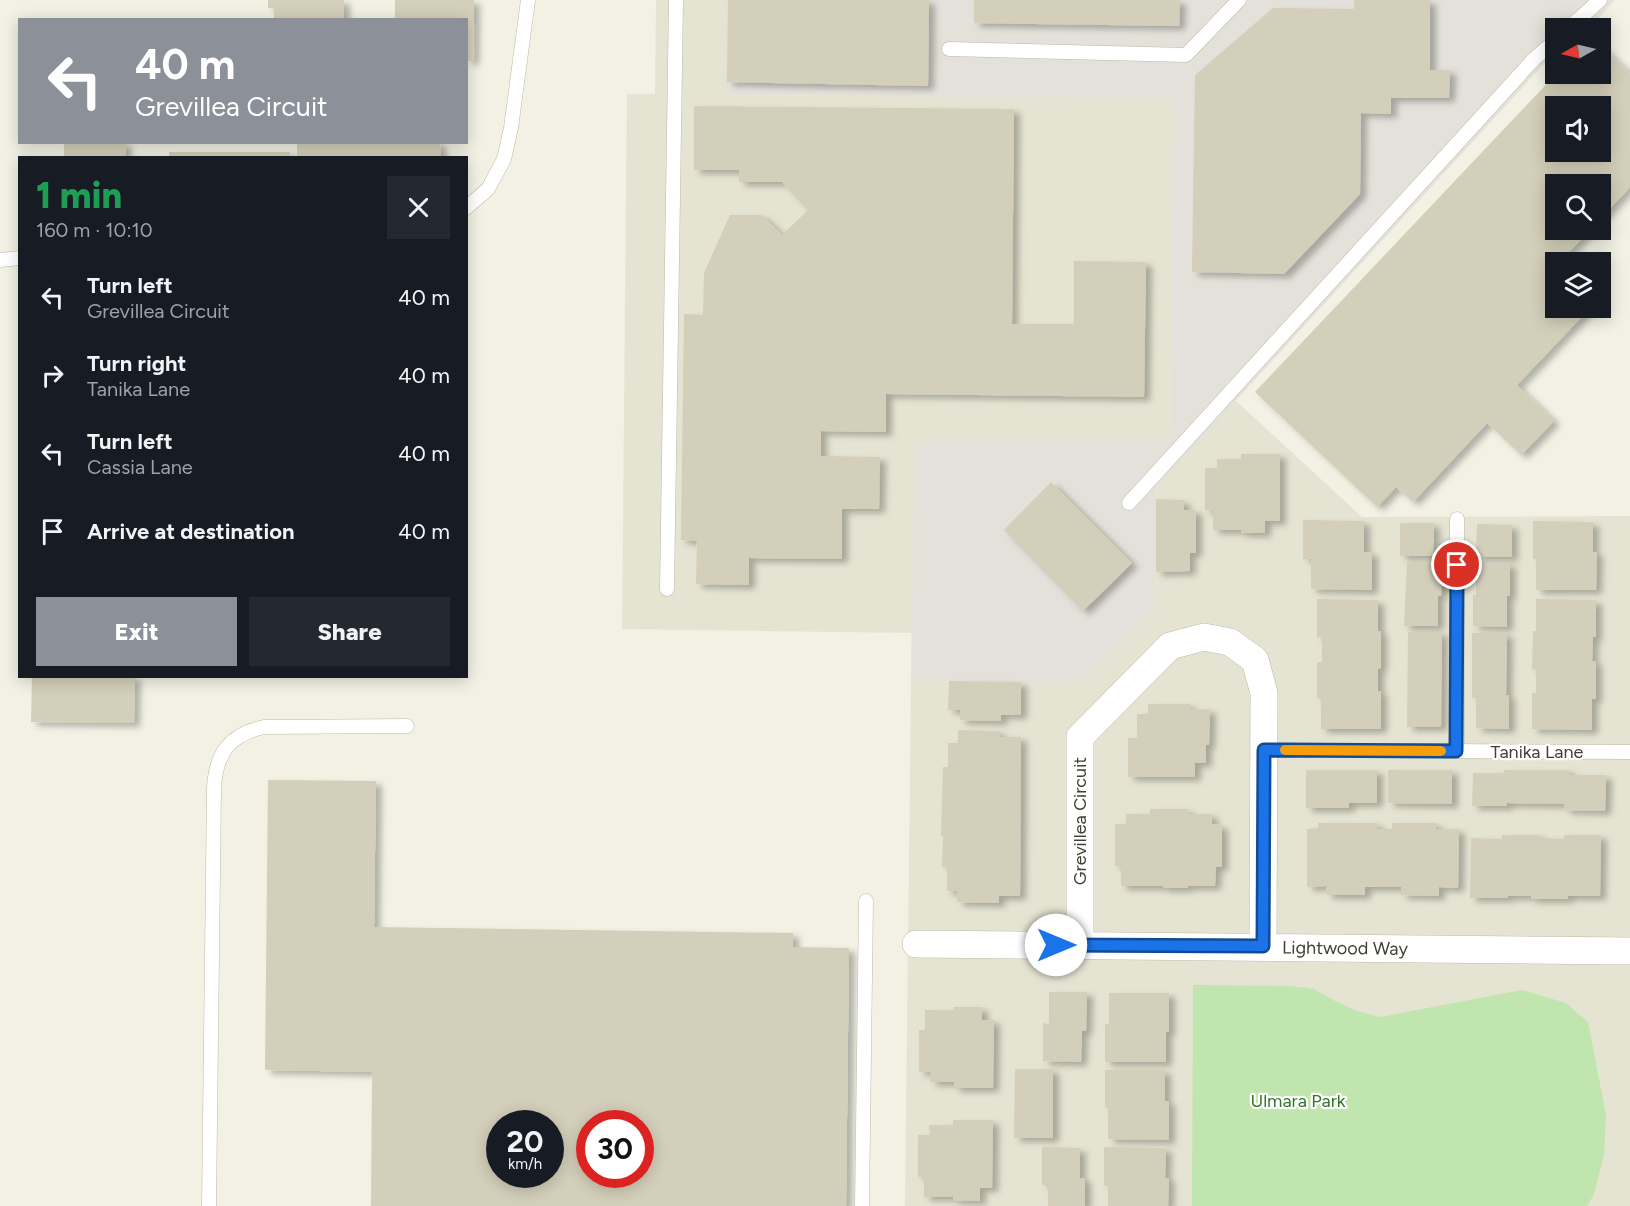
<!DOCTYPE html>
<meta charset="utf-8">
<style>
body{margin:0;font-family:Figtree,sans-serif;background:#242831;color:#f1f3f6;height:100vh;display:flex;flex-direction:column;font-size:22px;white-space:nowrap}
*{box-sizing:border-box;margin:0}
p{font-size:20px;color:#9ea1a6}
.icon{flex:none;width:33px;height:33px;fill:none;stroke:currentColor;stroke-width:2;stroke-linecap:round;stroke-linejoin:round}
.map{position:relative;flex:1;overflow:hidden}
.side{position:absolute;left:18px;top:156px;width:450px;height:522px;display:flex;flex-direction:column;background:#171b24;border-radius:0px;box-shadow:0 3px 15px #0003}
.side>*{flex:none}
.guide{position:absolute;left:18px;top:18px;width:450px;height:126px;border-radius:0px;box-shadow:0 3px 15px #0003;background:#8c9099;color:#fff;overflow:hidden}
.needle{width:39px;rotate:262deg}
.buttons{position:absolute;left:1545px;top:18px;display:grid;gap:12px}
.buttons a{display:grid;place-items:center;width:66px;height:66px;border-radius:0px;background:#171b24;box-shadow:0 3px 15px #0003;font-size:30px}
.speed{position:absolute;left:486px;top:1110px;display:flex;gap:12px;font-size:30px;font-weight:700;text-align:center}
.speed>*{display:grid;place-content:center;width:78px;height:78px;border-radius:50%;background:#171b24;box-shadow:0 3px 15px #0003;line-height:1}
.speed small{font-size:15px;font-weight:400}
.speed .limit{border:9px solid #d22;background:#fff;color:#111}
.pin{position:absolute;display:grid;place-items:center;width:51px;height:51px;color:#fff;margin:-26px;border:3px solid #fff;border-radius:50%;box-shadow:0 2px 6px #0007}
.me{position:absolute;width:66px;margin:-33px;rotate:90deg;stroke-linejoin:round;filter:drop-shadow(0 0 4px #0008)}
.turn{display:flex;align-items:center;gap:21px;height:126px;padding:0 18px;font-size:27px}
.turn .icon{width:78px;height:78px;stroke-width:2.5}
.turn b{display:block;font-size:42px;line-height:51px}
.round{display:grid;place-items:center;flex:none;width:63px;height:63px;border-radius:0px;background:#242831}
.head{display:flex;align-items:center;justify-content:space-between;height:102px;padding:0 18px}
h1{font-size:36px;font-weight:800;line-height:45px;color:#1e9e55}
.button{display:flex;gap:12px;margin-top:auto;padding:12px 18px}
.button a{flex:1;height:69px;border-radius:0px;background:#8c9099;color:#fff;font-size:24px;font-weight:800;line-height:69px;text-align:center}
.button a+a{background:#242831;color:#f1f3f6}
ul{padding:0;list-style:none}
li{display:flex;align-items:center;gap:18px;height:78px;padding:0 18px}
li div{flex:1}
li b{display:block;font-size:22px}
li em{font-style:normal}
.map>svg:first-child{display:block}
.residential{fill:#e5e4d2}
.industrial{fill:#e3e1d9}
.green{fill:#c0e5ae}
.building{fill:#d3cfba;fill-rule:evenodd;filter:url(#shadow)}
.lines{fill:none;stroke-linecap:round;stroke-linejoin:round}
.service-casing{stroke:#bdbaa7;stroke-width:15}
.minor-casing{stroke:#bdbaa7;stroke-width:28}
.service{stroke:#fff;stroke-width:14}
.minor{stroke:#fff;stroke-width:27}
.route-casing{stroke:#114b97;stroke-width:15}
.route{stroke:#1a73e8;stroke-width:10}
.slow{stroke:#f59e0b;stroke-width:10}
.labels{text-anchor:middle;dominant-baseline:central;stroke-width:4.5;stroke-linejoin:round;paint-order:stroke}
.street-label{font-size:18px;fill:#434134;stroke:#fff}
.park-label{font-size:18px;fill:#35732a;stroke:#fff}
</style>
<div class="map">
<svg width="1630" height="1206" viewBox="0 0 1630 1206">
<defs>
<filter id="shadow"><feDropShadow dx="6" dy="4" stdDeviation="3" flood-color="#0004"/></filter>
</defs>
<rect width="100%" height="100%" fill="#f2f1e4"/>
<g class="residential">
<path d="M656 0H726V95L1174 99 1170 443 915 441 912 633 622 629 627 94H655Z"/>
<path d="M1235 400 1362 517 1630 516V1206H905L911 681 1079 683 1154 611V490Z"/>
</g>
<path class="industrial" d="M726 0H1613L1614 1 1589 28H1556L1555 59 1542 66 1154 490V611L1079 683 911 681 914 441 1170 442 1173 99 725 95Z"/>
<path class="green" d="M1193 985 1291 986 1314 989 1335 1001 1357 1011 1380 1017 1522 990 1566 1003 1588 1022 1606 1115 1604 1155 1594 1194 1587 1206H1192Z"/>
<g class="building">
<path d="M268 0H344V20H274V8H268Z"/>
<path d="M395 0H474L473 61H466V20H395Z"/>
<path d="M728 0H929L928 86 727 82Z"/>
<path d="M974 0H1180L1179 26 974 23Z"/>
<path d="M1354 0H1430V70H1450L1449 98H1391V114L1361 113 1360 194 1284 274 1192 272 1195 75 1273 8 1354 9Z"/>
<path d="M1600 45 1630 73V187L1600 219V184H1556V230H1590L1563 258 1567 262H1556V308H1590L1517 385 1554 421 1521 455 1487 423 1413 502 1396 487 1377 507 1255 392 1556 74H1600ZM1556 106H1600V152H1556Z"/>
<path d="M694 106 1014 109 1012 324H1074V261L1146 262 1144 397 886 394V432L821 431V456L880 457 879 509H842V559L749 558V585L696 584 697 541 681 540 684 314 703 315 704 273 730 215H762L782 235 808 210 782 182H739V170H694Z"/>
<path d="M64 142H126L125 158H64Z"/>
<path d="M297 142H440L441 158H297Z"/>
<rect x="169" y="152" width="121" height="6"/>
<path d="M1241 454H1280V521H1265V533H1241V530H1213V511L1205 510V468H1217V459H1241Z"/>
<path d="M1051 482 1132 563 1083 611 1004 530Z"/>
<path d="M1156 499 1184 500V510H1196V553H1190V571L1156 572Z"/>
<path d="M1303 520 1364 521V552H1372V590L1311 589V559H1303Z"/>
<path d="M1533 521 1593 522V552H1597L1596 590H1536V559H1533Z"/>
<path d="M1400 523H1434L1433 556H1400Z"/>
<path d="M1477 524 1512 525V557H1476Z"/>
<path d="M1407 562H1442L1441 596H1438V626H1404Z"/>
<path d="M1476 563H1510V596H1507V627L1473 626V595H1476Z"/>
<path d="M1317 599 1378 600V631H1381V668L1378 669V691H1381V729H1321V698H1317V662H1322V636L1317 637Z"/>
<path d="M1536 599 1596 600V637H1593L1592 661H1596V699H1592V730L1532 729V693H1536V669H1532L1533 631H1536Z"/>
<path d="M1408 632H1442L1441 727H1407Z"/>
<path d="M1472 633H1507L1506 695H1509V729L1476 728V698H1472Z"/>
<path d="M32 676H135L134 723 31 722Z"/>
<path d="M949 681 1021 682V715H1001V721L960 720V710H948Z"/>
<path d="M1148 704H1190V710L1210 709 1209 745H1206V763H1195V777H1128V738H1137V714H1148Z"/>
<path d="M958 730 1000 731V737H1021L1020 896H999V903L957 902V891H947V867H942L943 836H941L943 767H948V743H958Z"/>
<path d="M1306 770H1377V803H1349V808H1306Z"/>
<path d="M1388 770H1452V804L1388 803Z"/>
<path d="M1504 770H1569V775H1606L1605 811 1565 810 1564 804 1507 803V806H1472L1473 773H1504Z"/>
<path d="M268 780 376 781 374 927 793 933V947L849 948 846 1206H371L372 1072 265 1070ZM500 1124H550V1174H500ZM590 1124H640V1174H590Z"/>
<path d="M1150 809H1188V814H1212V824L1222 825V867H1216L1215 886H1187L1188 888H1163V886H1121V866H1115V824H1126V814H1150Z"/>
<path d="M1318 823H1377V829H1392V823H1436V829H1459L1458 888 1439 887V896L1401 895V887H1365V895H1326L1327 886 1307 887V829L1318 828Z"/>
<path d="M1502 835H1540V838L1564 839V835H1601L1600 896H1568V899H1531V896H1508V898H1470L1471 838 1502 839Z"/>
<path d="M1049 992H1087L1086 1031H1082L1081 1062 1043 1061V1023L1049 1024Z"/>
<path d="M1109 993H1169V1032H1166V1062H1105V1024H1109Z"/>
<path d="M954 1007H982V1020H994L993 1088H954V1082H930L931 1072H919V1030H925V1010H954Z"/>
<path d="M1015 1069H1053V1138H1014Z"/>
<path d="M1105 1070H1165V1101H1169V1140L1108 1139V1108H1105Z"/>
<path d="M953 1120H993L992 1188H980V1201L953 1200V1197H924V1177H918V1135H930L929 1125H953Z"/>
<path d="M1042 1147 1080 1148V1178H1085V1206H1048V1185H1042Z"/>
<path d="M1104 1147 1166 1148 1165 1178H1169L1168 1206H1108V1186L1104 1185Z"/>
</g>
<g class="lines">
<g class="service-casing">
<g id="service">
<path d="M1569 28 1600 0"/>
<path d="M949 49 1186 55 1239 0"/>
<path d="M466 208 488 189 504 159 511 128 528 0"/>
<path d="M0 260 20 258"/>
<path d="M1129 503 1534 59 1556 40"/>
<path d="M667 589 676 0"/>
<path d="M1264 750 1630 752"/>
<path d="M1457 751V519"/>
<path d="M209 1206 214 788C216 753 229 735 264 727L407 726"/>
<path d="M862 1206 866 901"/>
</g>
</g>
<g class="minor-casing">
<g id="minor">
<path id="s1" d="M916 944 1630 951"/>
<path d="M1080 945V737L1170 646 1204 637 1230 642 1255 660 1264 693 1263 946"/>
</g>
</g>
<use href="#service" class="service"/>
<use href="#minor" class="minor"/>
</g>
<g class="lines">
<g class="route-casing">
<path id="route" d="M1056 945 1263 946 1264 750 1456 751 1457 565"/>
</g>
<use href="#route" class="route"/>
<path class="slow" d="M1285 750 1441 751"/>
</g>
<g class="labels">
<g class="street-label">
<text x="1537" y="752">Tanika Lane</text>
<text transform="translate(1080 821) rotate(-90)">Grevillea Circuit</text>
<text stroke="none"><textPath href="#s1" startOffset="429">Lightwood Way</textPath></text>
</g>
<g class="park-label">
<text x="1298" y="1101">Ulmara Park</text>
</g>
</g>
</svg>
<div class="buttons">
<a><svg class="needle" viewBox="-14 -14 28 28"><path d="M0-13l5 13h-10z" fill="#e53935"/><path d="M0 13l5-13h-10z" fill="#9ea1a6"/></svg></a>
<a><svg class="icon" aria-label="sound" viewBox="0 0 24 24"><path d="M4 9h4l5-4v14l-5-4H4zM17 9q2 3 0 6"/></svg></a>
<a><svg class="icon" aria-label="search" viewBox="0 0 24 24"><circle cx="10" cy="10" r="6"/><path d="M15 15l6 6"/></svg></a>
<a><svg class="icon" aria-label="layers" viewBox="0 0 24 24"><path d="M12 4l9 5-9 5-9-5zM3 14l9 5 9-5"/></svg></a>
</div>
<div class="speed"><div>20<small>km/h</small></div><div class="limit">30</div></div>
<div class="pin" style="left:1457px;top:565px;background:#d93025"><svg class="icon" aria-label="arrive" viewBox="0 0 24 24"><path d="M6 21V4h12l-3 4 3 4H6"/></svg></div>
<svg class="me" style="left:1056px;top:945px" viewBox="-20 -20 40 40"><circle r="19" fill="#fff"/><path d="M0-13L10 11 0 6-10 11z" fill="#1a73e8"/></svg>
<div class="guide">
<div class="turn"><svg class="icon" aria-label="left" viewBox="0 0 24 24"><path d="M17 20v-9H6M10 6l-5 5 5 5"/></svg><div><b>40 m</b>Grevillea Circuit</div></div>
</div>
<section class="side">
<div class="head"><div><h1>1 min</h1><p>160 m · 10:10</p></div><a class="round"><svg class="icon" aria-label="close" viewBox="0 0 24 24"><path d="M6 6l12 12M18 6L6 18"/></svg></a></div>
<ul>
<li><svg class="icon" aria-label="left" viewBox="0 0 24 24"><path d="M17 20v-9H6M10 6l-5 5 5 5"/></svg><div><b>Turn left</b><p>Grevillea Circuit</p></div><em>40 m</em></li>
<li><svg class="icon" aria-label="right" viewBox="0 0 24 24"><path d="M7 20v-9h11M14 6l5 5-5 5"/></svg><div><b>Turn right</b><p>Tanika Lane</p></div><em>40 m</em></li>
<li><svg class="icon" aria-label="left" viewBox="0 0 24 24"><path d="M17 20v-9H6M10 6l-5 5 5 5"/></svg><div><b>Turn left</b><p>Cassia Lane</p></div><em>40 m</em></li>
<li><svg class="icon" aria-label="arrive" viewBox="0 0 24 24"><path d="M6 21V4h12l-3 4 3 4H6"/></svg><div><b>Arrive at destination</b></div><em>40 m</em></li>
</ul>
<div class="button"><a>Exit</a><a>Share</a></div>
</section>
</div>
